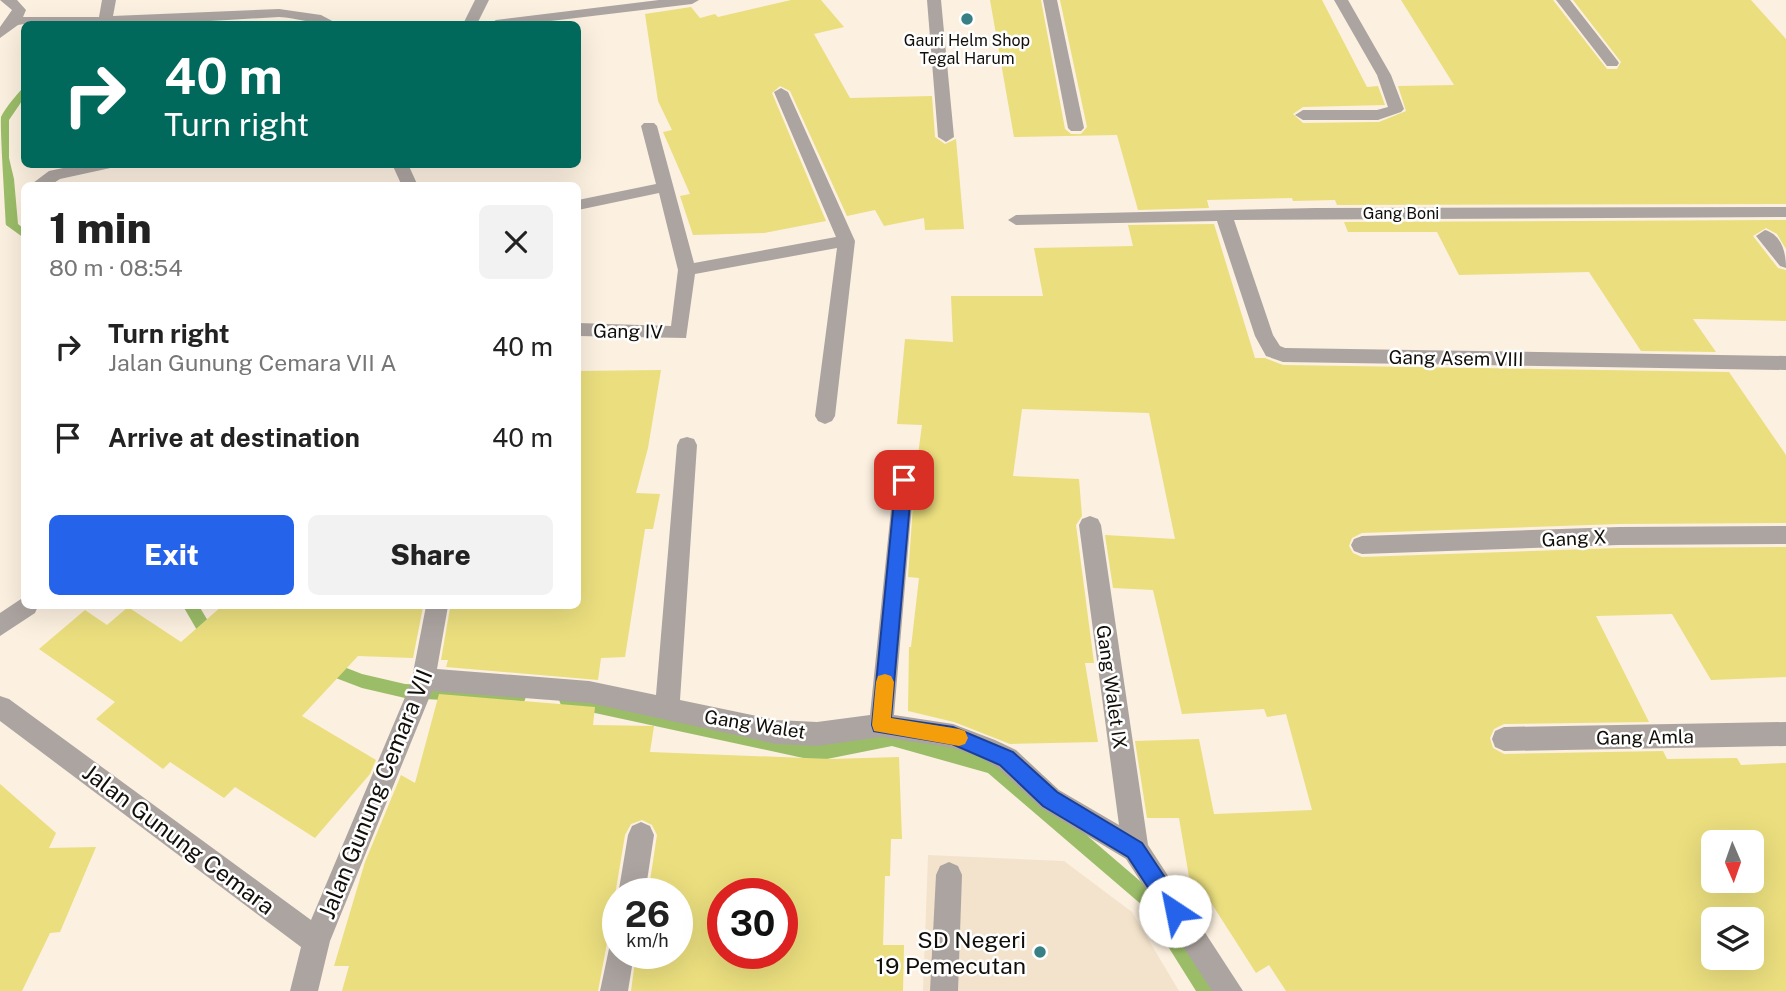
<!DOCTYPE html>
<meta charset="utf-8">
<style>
body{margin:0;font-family:"Public Sans",sans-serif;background:#f2f2f2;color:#222;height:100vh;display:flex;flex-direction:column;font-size:26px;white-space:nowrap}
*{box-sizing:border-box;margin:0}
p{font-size:23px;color:#767676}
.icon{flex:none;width:38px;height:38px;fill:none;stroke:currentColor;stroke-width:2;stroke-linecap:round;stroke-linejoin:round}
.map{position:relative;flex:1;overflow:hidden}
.drawer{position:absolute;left:21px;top:182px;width:560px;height:427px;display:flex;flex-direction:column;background:#fff;border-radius:10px;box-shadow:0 7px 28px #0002}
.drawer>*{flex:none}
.hud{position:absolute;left:21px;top:21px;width:560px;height:147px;border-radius:10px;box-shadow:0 7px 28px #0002;background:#00695c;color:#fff;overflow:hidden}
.needle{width:46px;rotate:178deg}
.buttons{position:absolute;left:1701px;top:830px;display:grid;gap:14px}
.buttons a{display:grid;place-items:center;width:63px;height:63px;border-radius:10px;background:#fff;box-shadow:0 7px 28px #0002;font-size:35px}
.speed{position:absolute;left:602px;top:878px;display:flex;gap:14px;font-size:35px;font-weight:700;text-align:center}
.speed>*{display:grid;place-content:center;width:91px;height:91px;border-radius:50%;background:#fff;box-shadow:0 7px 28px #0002;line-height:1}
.speed small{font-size:18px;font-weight:400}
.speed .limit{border:10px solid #d22;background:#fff;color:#111}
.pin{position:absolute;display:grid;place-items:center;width:60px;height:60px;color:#fff;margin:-30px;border-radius:14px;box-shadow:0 4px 10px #0006}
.me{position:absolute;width:77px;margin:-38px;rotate:326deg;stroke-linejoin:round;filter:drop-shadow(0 0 5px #0008)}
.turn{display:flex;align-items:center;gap:24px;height:147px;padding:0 28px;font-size:32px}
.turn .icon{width:91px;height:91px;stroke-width:2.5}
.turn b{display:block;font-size:49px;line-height:60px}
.round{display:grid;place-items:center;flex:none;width:74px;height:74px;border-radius:10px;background:#f2f2f2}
.head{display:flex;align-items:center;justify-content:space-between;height:119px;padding:0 28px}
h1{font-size:42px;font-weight:800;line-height:52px}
.primary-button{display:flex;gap:14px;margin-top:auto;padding:14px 28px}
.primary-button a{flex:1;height:80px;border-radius:10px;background:#2563eb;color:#fff;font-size:28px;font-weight:800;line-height:80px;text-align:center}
.primary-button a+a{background:#f2f2f2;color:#222}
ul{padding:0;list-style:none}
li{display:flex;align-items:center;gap:21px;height:91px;padding:0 28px}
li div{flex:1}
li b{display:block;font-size:26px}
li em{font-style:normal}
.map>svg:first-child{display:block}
.built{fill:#f3e3cc}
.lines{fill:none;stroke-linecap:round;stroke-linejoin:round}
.stream{fill:#9bbd68;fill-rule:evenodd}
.building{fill:#eade7e;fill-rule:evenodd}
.minor{fill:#aca4a0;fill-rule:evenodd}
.route{fill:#2563eb;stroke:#184099;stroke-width:2}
.slow{fill:#f59e0b}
.poi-dot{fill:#388085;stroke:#fff;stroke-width:2.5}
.labels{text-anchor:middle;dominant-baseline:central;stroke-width:5;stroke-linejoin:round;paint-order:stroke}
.far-poi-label{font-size:16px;fill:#120e09;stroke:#fff}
.far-street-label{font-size:16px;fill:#120e09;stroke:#fff}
.street-label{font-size:19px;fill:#120e09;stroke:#fff}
.near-street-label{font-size:23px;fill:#120e09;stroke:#fff}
.near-poi-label{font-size:23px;fill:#120e09;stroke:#fff;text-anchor:end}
</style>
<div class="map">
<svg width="1786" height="991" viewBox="0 0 1786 991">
<rect width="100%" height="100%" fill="#fcf0e0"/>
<path class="built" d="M928 855 1064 861 1132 912 1179 991H923Z"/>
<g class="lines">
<g class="stream">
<path d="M24 89V98L9 120V158L14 179 18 224 24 229V238L6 225C5 204 0 131 1 117 6 107 14 98 21 90Z"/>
<path d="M183 606H199L211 626 221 629 224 634 221 639 216 641 201 637Z"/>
<path d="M326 660 362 674 405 684 518 690 524 692 526 697 524 702 518 704 405 698 362 688 320 672 318 667 320 662Z"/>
<path d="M567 693 817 745 892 730 999 760 1154 893 1217 991H1196L1142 905 988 773 892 746 817 761 567 707 561 705 559 700 561 695Z"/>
</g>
</g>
<g class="building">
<path d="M791 0H821L844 27 814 34 850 98 932 96 935 137 945 144 956 139 964 229 925 230 924 218 884 226 875 210 847 216 790 91 780 86 772 93 826 221 764 233 693 235 680 196 690 194 663 132 672 130 658 101 645 14 691 7 700 18 715 14 718 17Z"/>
<path d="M990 0H1041L1065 129 1071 134H1081L1087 127 1060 0H1322L1367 87 1378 86 1385 105 1303 107 1293 114 1303 123 1379 122 1406 111 1398 86 1454 85 1401 0H1553L1607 69H1617L1621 62 1573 0H1751L1786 39V204L1337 205 1335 200 1293 201 1292 198 1207 200 1209 208 1138 210 1117 135 1014 137Z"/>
<path d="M1786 220V249L1777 234 1766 228 1753 236 1778 268 1786 270V321L1693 319 1716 352 1641 351 1589 272 1459 275 1437 232H1348L1344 222Z"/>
<path d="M1214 224 1255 358H1265L1283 365 1729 372 1786 455V523L1619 524 1362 533 1352 538 1349 546 1353 553 1362 557 1619 548 1786 547V677L1711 680 1672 614 1596 616 1649 722 1504 724 1494 729 1490 738 1493 748 1504 754 1663 751 1667 759 1737 758 1741 765 1786 763V991H1286L1269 965 1256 973 1208 898 1194 906 1179 818H1147L1135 741 1199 739 1214 814 1312 810 1286 714 1267 717 1264 709 1182 714 1153 590 1113 588 1105 535 1175 539 1149 413 1022 409 1013 476 1079 479 1082 516 1076 525 1094 663H1085L1098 742 1010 744 954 722 908 711 909 647H911L919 578 908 577 915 477 922 425 897 424 905 339 953 342 951 296H1043L1034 248 1133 246 1128 225ZM1713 842H1752V880H1713ZM1713 919H1752V957H1713Z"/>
<path d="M661 370 648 448 636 493 660 494 653 529H645L625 657 601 658 598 680 446 667 448 660H441L450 608H456V606H578V371Z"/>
<path d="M222 606 423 607 413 658 358 656 302 716 376 760 370 774 315 838 235 787 224 798 170 762 163 769 96 719 115 702 39 649 85 610 107 625 128 607 181 642Z"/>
<path d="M439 694 595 707 593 725 654 726 650 752 831 759 899 757 902 839H891L890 876H885L883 945H904L903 991H631L636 954H677V894H648L657 835 652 825 642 820 631 824 625 835 615 895 618 897V939L607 943 598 991H342L349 966H334L365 862 401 775 415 783ZM723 894H782V954H723Z"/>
<path d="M0 784 56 833 49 848 96 847 60 932 50 933 22 991H0Z"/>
</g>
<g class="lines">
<g class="minor">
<path d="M0 0H17L26 10 23 17H99L102 0H116L113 16 279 9 321 15 338 24C319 26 299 18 279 17L161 24H24L18 25 0 38V27L12 10Z"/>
<path d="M475 0H489L477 24H463Z"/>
<path d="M659 0H699L692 4 526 24H489L496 20Z"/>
<path d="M927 0H941L954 137 946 142 938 137Z"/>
<path d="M1043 0H1057L1084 128 1081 131H1071L1068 128Z"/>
<path d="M1334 0H1348L1391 75 1404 109 1401 112 1378 120H1303L1295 115 1303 110H1377L1388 107 1377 75Z"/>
<path d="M1556 0H1570L1617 60 1619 63 1617 66H1607Z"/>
<path d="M781 88 788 92 855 241 835 416 832 421 825 424 818 421 815 416 837 248 695 274 686 338 578 336V323L671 326 678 270 659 193 578 210V200L656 184 641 126 644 123H654L657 126 694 263 836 237 774 92Z"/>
<path d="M82 164H117L115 167 60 179 49 186H29L49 171Z"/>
<path d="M392 164H408L418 186H402Z"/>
<path d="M1786 207V217L1234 220 1273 335 1280 346 1285 348 1786 356V370L1283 362 1266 356 1255 336 1217 221 1016 225 1008 220 1016 215 1316 208Z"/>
<path d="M1765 230C1782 235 1786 253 1786 268L1780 266 1756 236Z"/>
<path d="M687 437 694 439 697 445 680 700 776 720 817 722 870 715 894 480 897 474 904 472 911 474 914 480 894 715 953 724 995 740 1016 750 1059 790 1119 825 1079 525 1082 519 1090 516 1098 519 1101 525 1148 845 1243 991H1212L1126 859 1041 808 998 768 979 757 953 748 881 737 817 746 776 744 589 703 432 691 330 941 318 991H290L301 947 0 721V696L9 699 311 920 411 683 426 606H448L437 669 589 681 656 695 677 445 680 439Z"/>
<path d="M1786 526V544L1619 545 1362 554 1354 551 1351 545 1354 539 1362 536 1619 527Z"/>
<path d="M24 597V606H38L35 613 0 636V613Z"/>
<path d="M1786 722V746L1504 751 1495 747 1492 739 1495 731 1504 727Z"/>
<path d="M641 822 650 826 654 835 645 894 618 895 628 835 632 826Z"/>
<path d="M949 862 958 866 962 875 958 991H930L936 875 940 866Z"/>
<path d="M618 941V954H634L628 991H600L610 944Z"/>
</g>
</g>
<path class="route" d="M904 474 912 480 891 718 953 727 1013 752 1057 792 1142 843 1182 903 1186 911 1182 918 1175 921 1168 918 1128 857 1043 806 1000 765 952 744 874 731 872 725 896 480Z"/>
<path class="slow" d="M885 674 891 676 894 682 891 718 959 729 965 731 968 738 965 744 959 746 874 731 872 725 876 682 878 676Z"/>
<g class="poi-dot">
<circle cx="967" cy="19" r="7"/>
<circle cx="1040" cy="952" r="7"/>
</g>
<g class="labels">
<g class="far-poi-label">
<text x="967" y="40">Gauri Helm Shop<tspan x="967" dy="18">Tegal Harum</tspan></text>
</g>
<g class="far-street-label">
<text x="1401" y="213">Gang Boni</text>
</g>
<g class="street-label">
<text transform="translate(628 331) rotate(1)">Gang IV</text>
<text transform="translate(1456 358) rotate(1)">Gang Asem VIII</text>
<text transform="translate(1574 538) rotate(-3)">Gang X</text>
<text transform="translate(1112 687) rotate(82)">Gang Walet IX</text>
<text transform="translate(755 724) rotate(9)">Gang Walet</text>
<text transform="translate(1645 737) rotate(-1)">Gang Amla</text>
</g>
<g class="near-street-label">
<text transform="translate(375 794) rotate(-68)">Jalan Gunung Cemara VII</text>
<text transform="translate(179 839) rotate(37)">Jalan Gunung Cemara</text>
</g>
<g class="near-poi-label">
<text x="1026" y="939">SD Negeri<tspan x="1026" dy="26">19 Pemecutan</tspan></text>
</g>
</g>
</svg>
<div class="buttons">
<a><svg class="needle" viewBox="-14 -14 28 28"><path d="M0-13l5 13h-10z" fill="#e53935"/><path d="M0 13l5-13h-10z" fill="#767676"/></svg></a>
<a><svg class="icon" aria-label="layers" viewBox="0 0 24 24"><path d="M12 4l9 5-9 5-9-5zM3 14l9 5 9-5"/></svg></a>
</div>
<div class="speed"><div>26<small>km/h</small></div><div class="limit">30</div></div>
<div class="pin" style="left:904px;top:480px;background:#d93025"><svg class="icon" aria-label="arrive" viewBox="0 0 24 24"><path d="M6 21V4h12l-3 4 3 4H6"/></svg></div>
<svg class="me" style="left:1175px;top:911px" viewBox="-20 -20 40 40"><circle r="19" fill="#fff"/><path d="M0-13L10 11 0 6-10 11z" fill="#2563eb"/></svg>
<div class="hud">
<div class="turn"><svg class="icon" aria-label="right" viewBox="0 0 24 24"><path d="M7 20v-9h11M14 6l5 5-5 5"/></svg><div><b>40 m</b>Turn right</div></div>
</div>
<section class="drawer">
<div class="head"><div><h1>1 min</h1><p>80 m · 08:54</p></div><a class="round"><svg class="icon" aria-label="close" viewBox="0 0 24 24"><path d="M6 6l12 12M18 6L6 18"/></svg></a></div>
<ul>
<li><svg class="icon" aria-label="right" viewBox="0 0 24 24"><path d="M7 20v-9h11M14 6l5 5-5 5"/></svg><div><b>Turn right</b><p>Jalan Gunung Cemara VII A</p></div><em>40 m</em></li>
<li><svg class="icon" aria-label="arrive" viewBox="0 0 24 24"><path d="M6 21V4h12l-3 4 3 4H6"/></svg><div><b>Arrive at destination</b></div><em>40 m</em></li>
</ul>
<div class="primary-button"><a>Exit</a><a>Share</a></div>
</section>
</div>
